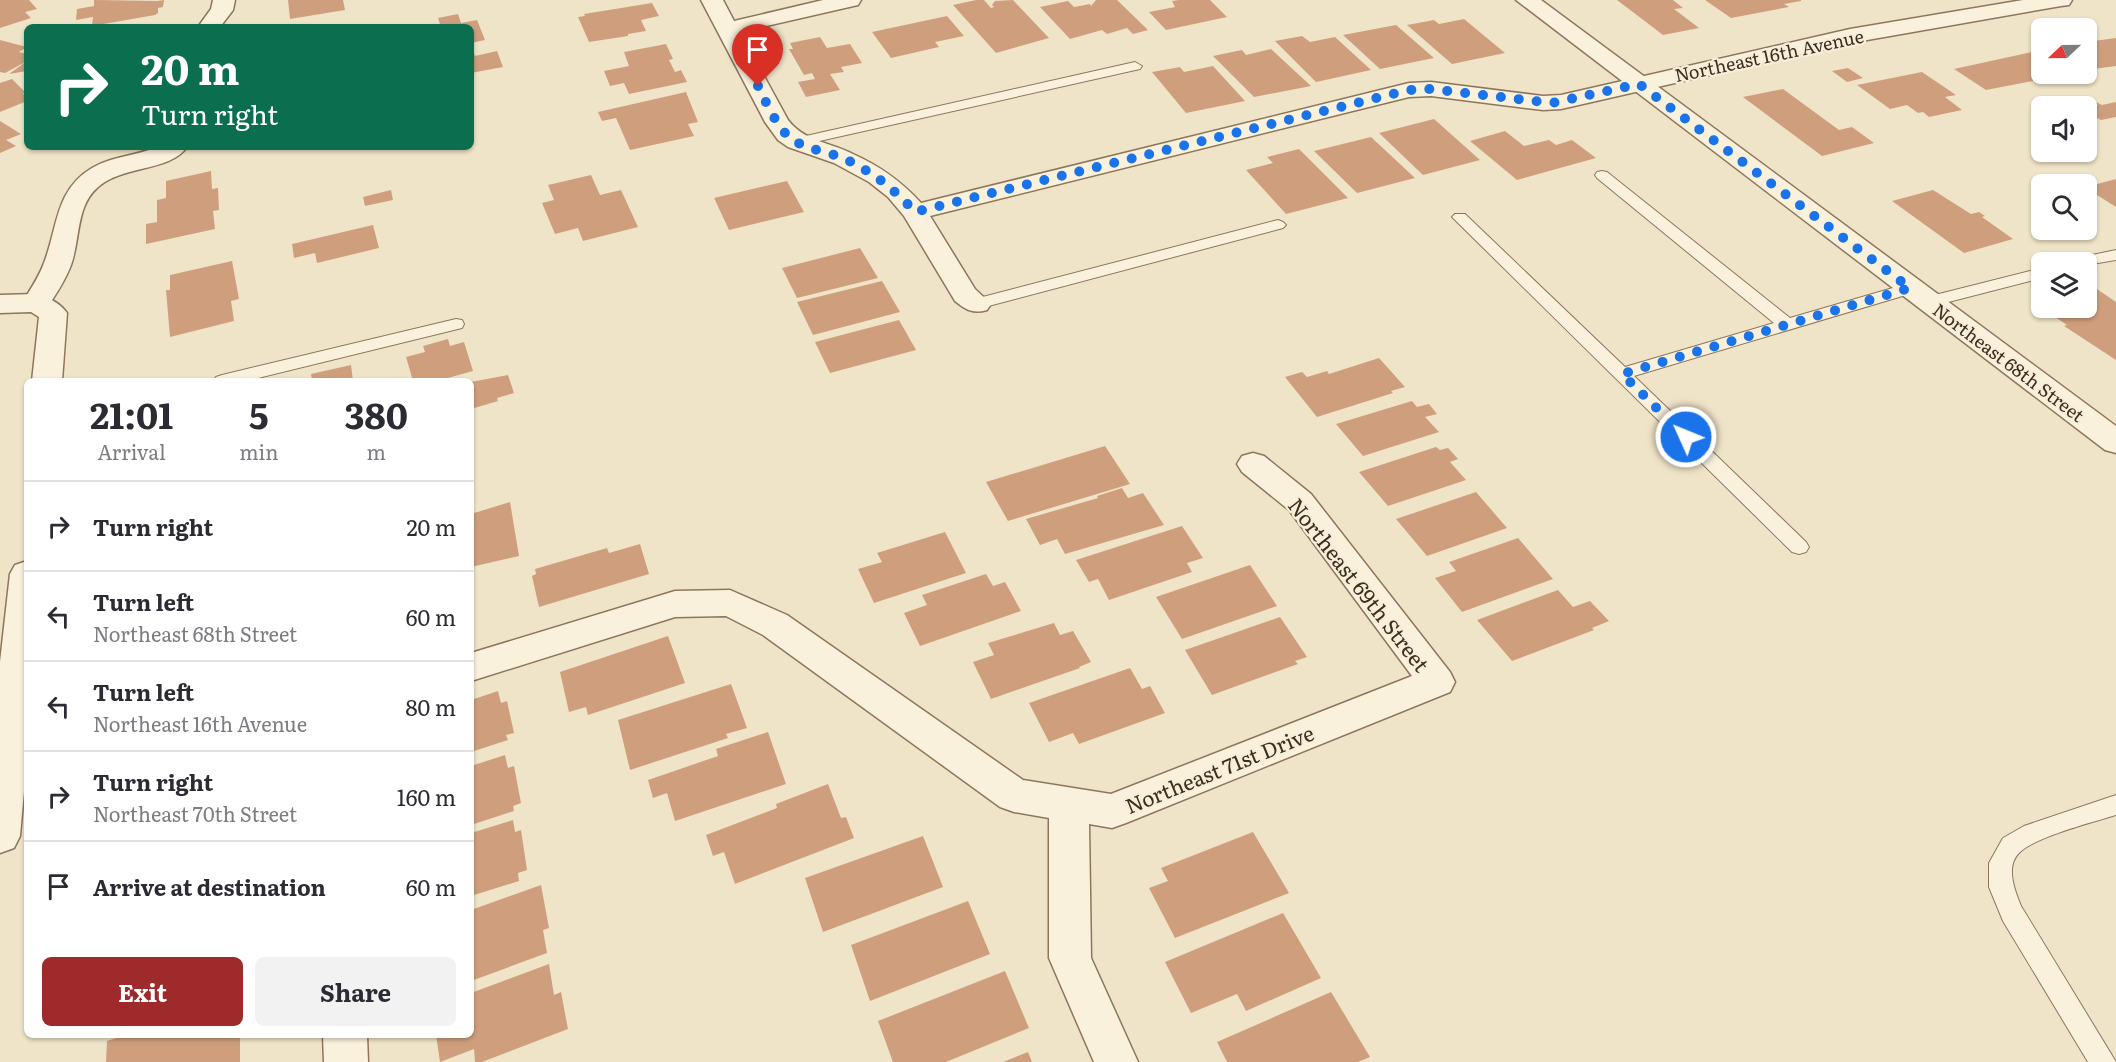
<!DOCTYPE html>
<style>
body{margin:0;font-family:Literata,serif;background:#f2f2f3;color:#2b2b33;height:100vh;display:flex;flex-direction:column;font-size:22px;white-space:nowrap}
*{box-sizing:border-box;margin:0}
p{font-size:20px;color:#7c7c81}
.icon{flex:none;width:33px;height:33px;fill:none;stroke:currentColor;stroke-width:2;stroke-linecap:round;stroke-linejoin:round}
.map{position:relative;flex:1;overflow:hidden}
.side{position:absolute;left:24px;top:378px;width:450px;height:660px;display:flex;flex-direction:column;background:#fff;border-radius:9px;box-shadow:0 2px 4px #0004}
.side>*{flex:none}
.guide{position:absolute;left:24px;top:24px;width:450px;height:126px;border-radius:9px;box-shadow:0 2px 4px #0004;background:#0b6e4f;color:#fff;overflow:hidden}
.needle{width:39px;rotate:248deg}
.controls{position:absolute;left:2031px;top:18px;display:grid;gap:12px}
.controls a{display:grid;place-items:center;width:66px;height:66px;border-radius:9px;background:#fff;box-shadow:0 2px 4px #0004;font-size:30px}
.pin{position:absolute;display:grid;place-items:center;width:51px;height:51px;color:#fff;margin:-62px -26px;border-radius:50% 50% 50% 0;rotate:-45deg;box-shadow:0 0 6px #0007}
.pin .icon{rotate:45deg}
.me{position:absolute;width:66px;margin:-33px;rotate:314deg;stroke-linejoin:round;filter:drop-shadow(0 0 4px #0008)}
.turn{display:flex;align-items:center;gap:21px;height:126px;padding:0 18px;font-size:27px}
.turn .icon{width:78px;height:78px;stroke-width:2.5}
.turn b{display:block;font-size:42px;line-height:51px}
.eta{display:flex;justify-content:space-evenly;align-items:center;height:102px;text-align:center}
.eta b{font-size:36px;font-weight:700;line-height:42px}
.button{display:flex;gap:12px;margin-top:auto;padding:12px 18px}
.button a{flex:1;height:69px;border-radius:9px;background:#9e2a2b;color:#fff;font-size:24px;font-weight:700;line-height:69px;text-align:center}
.button a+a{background:#f2f2f3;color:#2b2b33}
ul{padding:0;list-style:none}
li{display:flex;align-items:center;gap:18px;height:90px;padding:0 18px;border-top:2px solid #e1e1e2}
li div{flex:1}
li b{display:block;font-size:22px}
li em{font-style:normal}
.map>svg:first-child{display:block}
.building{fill:#cf9f7d}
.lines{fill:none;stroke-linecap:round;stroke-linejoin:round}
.service-casing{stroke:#8d765c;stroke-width:2}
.minor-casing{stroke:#8d765c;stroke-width:3}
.tertiary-casing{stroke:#8d765c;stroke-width:3}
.service{fill:#faf1dc;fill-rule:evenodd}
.minor{fill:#faf1dc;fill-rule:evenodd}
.tertiary{fill:#faf1dc;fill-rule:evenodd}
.route{stroke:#1a73e8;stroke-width:10;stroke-dasharray:0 18}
.labels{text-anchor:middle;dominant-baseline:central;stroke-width:4.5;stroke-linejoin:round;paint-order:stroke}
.far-street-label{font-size:18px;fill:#3d2e20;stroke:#f7eed8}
.street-label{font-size:21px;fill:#3d2e20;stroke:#f7eed8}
</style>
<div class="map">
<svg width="2116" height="1062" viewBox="0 0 2116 1062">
<rect width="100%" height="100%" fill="#f0e4c8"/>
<g class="building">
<path d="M0 0H29L37 9 25 12 31 18 0 28Z"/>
<path d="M94 0 157 1 164 0 163 7 158 8V13L155 15 92 26 93 17 76 20 77 9 94 6Z"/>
<path d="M288 0H343L345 10 290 19Z"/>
<path d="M976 0H984L991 8 994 7 992 5 995 1 1013 0 1049 38 996 53 953 5Z"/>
<path d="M1096 0H1117L1148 30 1133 34 1127 28 1107 34 1102 30 1070 39 1040 7 1068 1 1074 7 1090 4 1091 6Z"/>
<path d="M1179 0H1210L1227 17 1166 30 1149 12 1175 7 1172 1Z"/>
<path d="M1617 0H1673L1683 8 1674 9 1699 28 1663 35Z"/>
<path d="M1705 0H1801V1L1784 4 1789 7 1731 18Z"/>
<path d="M652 3 659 16 641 20 646 31 628 34V36L589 42 578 17 585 16 584 14Z"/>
<path d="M458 14 461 23 477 20 485 40 471 43V27H441L438 18Z"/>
<path d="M947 16 964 36 935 42 939 47 891 58 872 32Z"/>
<path d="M1464 19 1505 53 1452 64 1407 25 1434 20 1439 24Z"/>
<path d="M1396 25 1434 58 1380 69 1343 35Z"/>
<path d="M1302 36 1310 42 1335 37 1371 70 1316 82 1275 41Z"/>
<path d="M820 37 827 48 850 44 862 63 841 67 844 72 830 74 840 90 806 97 798 82 815 79 812 73 804 75 789 49H793L790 43Z"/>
<path d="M2116 38V66L2086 70V42Z"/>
<path d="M0 40 27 47 19 52 27 54V61L5 73 0 72Z"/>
<path d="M666 44 673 59 669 60 675 72 681 70 687 82 629 94 624 83 610 86 604 71 629 66 624 52Z"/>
<path d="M471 46 475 56 497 51 503 67 471 73Z"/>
<path d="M1271 49 1311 86 1254 97 1213 56 1242 50 1246 55Z"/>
<path d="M2032 52 2042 58V74L2063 75 1986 90 1954 69Z"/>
<path d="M27 61V71L9 74Z"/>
<path d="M1213 66 1245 101 1186 113 1152 72 1180 67 1184 72Z"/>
<path d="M1848 68 1863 78 1847 82 1832 71Z"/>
<path d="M1922 72 1956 95 1945 97 1962 110 1929 117 1923 112 1918 113 1907 105 1890 109 1857 85Z"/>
<path d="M12 79 26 93H23L27 101 0 112V83Z"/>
<path d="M1783 89 1839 130 1852 127 1874 143 1822 156 1743 97Z"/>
<path d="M686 92 698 122 688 124 694 136 630 150 616 118 602 121 598 112Z"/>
<path d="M2096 102 2102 105 2116 102V117L2101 120 2086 112V106H2080Z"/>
<path d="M1434 119 1480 160 1423 175 1379 133Z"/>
<path d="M0 121 21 134 6 140 16 146 0 153Z"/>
<path d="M1505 131 1524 146 1549 140 1556 145 1572 140 1596 158 1517 180 1470 141Z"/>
<path d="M1371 137 1415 178 1357 193 1314 151Z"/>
<path d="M1299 149 1348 198 1286 214 1246 170 1273 163 1267 157Z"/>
<path d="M211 171 212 189 218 188 219 210 213 211 215 229 146 244V224L157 222V200L166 198V181Z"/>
<path d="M591 175 600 195 621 190 638 227 583 241 578 228 555 234 542 203 554 200 548 185Z"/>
<path d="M2116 179V207L2086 188V187Z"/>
<path d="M787 181 804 212 729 230 714 198Z"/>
<path d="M391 190 393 200 365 206 363 197Z"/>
<path d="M1933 190 1971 214 1979 212 1985 216 1982 217 2013 239 1964 253 1892 201Z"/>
<path d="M373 225 379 248 317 263 315 253 294 258 292 244Z"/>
<path d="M860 248 878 278 797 298 782 268Z"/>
<path d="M232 261 239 299 231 301 234 321 170 337 166 290H170V275Z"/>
<path d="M882 281 900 312 813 335 797 302Z"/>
<path d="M2091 285 2116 302V360L2064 326 2067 325 2042 308H2086V287Z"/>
<path d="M899 320 916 350 830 373 815 342Z"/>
<path d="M448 339 450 346 464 342 473 371 437 381H413L406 357 425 352 423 346Z"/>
<path d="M1379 358 1405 387 1391 391 1393 393 1317 417 1285 377 1302 372 1307 377 1327 371 1329 374Z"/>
<path d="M351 365 353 381H312L311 374Z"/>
<path d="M508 375 514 393 497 398 498 401 471 409V382Z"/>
<path d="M1412 401 1417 407 1429 404 1437 414 1425 417 1439 432 1363 456 1336 424Z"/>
<path d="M1105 446 1130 484 1008 521 986 482Z"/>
<path d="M1436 447 1440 450 1448 448 1458 459 1450 462 1466 480 1388 506 1359 472Z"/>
<path d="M1122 488 1128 498 1143 493 1164 525 1065 554 1057 539 1040 545 1026 519 1098 498 1097 496Z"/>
<path d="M1476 492 1507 528 1427 556 1396 519Z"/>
<path d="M510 502 519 556 471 567V514Z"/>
<path d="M1182 526 1203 558 1187 563 1192 572 1109 600 1098 579 1089 582 1076 560Z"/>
<path d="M945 532 966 573 874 603 858 569 882 562 877 553Z"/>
<path d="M1518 538 1553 579 1462 612 1435 578 1456 571 1449 562Z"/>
<path d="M640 544 649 574 539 607 532 576 536 574 535 569 607 548 609 553Z"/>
<path d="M1250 565 1277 606 1182 639 1156 597Z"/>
<path d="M986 574 993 586 1005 582 1021 611 920 646 904 613 927 605 922 595Z"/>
<path d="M1558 590 1573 607 1590 601 1609 621 1592 628 1594 630 1512 661 1477 620Z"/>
<path d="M1280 617 1307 657 1295 661 1298 664 1212 695 1185 650Z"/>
<path d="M1054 623 1060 635 1073 631 1091 662 1079 667 1080 668 991 699 973 662 994 655 988 643Z"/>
<path d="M668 636 685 683 588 715 586 707 569 712 560 672Z"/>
<path d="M1130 668 1142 689 1150 686 1165 713 1079 744 1073 733 1049 742 1029 703Z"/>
<path d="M731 684 747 728 726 734 728 738 630 770 618 720Z"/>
<path d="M498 691 501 703 507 701 514 733 506 735 508 740 471 752V700Z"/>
<path d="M768 732 786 784 675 821 667 793 653 798 648 780 718 756 716 749Z"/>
<path d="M505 755 508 768 514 766 521 803 513 806 514 811 471 825V766Z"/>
<path d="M828 784 841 818 846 817 854 838 735 884 724 852 713 856 706 835 777 808 776 804Z"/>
<path d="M513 820 515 832 521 830 527 870 518 873 519 881 471 896V833Z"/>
<path d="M1253 832 1289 893 1175 938 1149 888 1168 881 1161 868Z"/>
<path d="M923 836 943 887 823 932 805 878Z"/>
<path d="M541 885 549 928 543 930 547 953 471 981V910Z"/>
<path d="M968 901 990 954 870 1001 851 945Z"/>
<path d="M1283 913 1321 978 1246 1011 1237 994 1191 1013 1165 962Z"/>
<path d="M549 964 554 995 561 992 568 1029 482 1062H475L474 1049 440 1062 436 1035H471V993Z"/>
<path d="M1005 971 1029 1028 946 1062H893L878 1021Z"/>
<path d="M1331 992 1370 1057 1358 1062H1227L1217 1042Z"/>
<path d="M125 1035H240V1062H106L107 1041Z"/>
<path d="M1028 1052 1032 1062H1003Z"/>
</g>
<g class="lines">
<g class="service-casing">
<g id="service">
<path d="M1135 62 1142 66 1140 69 797 146 790 142 797 138Z"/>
<path d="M1602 171 1607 172 1790 318 1910 283 1918 288 1916 292 1634 376 1806 542 1809 547 1806 552 1799 554 1792 552 1452 217 1455 214H1465L1625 367 1774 323 1597 178 1595 175 1597 172Z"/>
<path d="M1278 220 1283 222 1286 225 1283 228 977 309 971 308 969 304 971 300Z"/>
<path d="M2116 250V260L2086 265V262H2071L2073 259Z"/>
<path d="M2042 268V278L1929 307 1923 306 1921 302 1923 298Z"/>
<path d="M456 319 462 320 464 324 462 328 246 381H213L216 377 222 375Z"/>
<path d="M2116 795V815C2094 822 2034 837 2019 853 2005 867 2015 891 2021 906L2116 1062H2088L2003 921 1989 887V863L2003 838 2024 826Z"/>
</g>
</g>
<g class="minor-casing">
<g id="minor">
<path d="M213 0H235L233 10 220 27H198L211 9Z"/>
<path d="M701 0H723L734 21 823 0H861L858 5 740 32 788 120C805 142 830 142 853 154 880 166 901 181 921 203L1409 83 1431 82 1543 96 1561 95 1850 29 2023 0H2072L2069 5 2061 6 1850 43 1561 109 1543 110 1431 96 1409 97 930 216 975 289 991 304 987 310C973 314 966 310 955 301L904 216 888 197 869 182 834 163 788 147 778 140 765 122Z"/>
<path d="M157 147H187C170 172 121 165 97 188 76 206 80 241 71 265 65 281 55 296 46 309L36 312 26 309 22 303C30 290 39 277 44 263 58 227 55 190 92 168 112 156 136 156 157 147Z"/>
<path d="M1253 453 1264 456 1311 494 1450 672 1455 682 1450 692 1126 823 1112 828 1089 824 1091 958 1138 1062H1094L1049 958V818L1014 812 1000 807 763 635 726 616 675 617 471 681V653L675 591 730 590 787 615 1023 780 1111 794 1412 676 1289 510 1242 472 1237 464 1242 456Z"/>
<path d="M323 1035H367L368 1062H324Z"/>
</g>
</g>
<g class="tertiary-casing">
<g id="tertiary">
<path d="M1516 0H1541L2116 426V453L2105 450Z"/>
<path d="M36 294C48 297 60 303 67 313L62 381H32L39 317 31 312 0 313V295Z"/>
<path d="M27 561V758L20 836 14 848 0 853V662L10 574 15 565Z"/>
</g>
</g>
<use href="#service" class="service"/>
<use href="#minor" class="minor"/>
<use href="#tertiary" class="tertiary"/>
</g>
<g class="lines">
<path class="route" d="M758 86C766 102 774 121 786 134 800 149 827 151 845 159 873 172 895 190 915 212L1409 90 1431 89 1552 103 1639 84 1910 288 1622 374 1686 437"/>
</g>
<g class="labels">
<g class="far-street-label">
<text transform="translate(1769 55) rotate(-12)">Northeast 16th Avenue</text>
<text transform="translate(2009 362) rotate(37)">Northeast 68th Street</text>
</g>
<g class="street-label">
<text transform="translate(1360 584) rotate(52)">Northeast 69th Street</text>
<text transform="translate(1219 768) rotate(-22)">Northeast 71st Drive</text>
</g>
</g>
</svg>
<div class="controls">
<a><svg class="needle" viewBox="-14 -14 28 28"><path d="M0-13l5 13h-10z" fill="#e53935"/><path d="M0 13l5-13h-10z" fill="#7c7c81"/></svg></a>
<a><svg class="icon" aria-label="sound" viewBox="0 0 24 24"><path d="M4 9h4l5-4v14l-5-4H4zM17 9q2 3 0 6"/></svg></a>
<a><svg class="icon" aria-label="search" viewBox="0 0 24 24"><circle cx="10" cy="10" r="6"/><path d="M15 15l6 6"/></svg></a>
<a><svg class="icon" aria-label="layers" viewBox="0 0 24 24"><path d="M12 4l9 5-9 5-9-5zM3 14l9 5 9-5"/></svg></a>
</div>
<div class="pin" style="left:758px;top:86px;background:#d93025"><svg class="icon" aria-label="arrive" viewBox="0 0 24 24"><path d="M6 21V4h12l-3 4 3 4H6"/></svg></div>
<svg class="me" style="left:1686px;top:437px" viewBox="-20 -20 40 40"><circle r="17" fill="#1a73e8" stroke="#fff" stroke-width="3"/><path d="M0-11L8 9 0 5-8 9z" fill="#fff"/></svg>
<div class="guide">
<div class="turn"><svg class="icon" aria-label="right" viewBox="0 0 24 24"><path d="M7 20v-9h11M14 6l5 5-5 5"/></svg><div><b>20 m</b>Turn right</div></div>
</div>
<section class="side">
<div class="eta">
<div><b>21:01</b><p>Arrival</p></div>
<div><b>5</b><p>min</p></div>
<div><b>380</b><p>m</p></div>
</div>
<ul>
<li><svg class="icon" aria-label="right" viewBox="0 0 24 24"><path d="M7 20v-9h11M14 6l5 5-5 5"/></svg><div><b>Turn right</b></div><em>20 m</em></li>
<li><svg class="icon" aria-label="left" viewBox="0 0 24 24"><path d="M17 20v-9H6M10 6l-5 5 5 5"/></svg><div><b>Turn left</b><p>Northeast 68th Street</p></div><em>60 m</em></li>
<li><svg class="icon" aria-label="left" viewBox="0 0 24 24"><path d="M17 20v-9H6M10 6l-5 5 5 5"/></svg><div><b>Turn left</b><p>Northeast 16th Avenue</p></div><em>80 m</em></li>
<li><svg class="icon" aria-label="right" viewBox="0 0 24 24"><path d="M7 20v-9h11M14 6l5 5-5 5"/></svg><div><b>Turn right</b><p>Northeast 70th Street</p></div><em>160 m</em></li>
<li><svg class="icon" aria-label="arrive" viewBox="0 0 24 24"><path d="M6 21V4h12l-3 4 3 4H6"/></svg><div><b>Arrive at destination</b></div><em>60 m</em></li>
</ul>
<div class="button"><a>Exit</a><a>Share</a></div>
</section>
</div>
